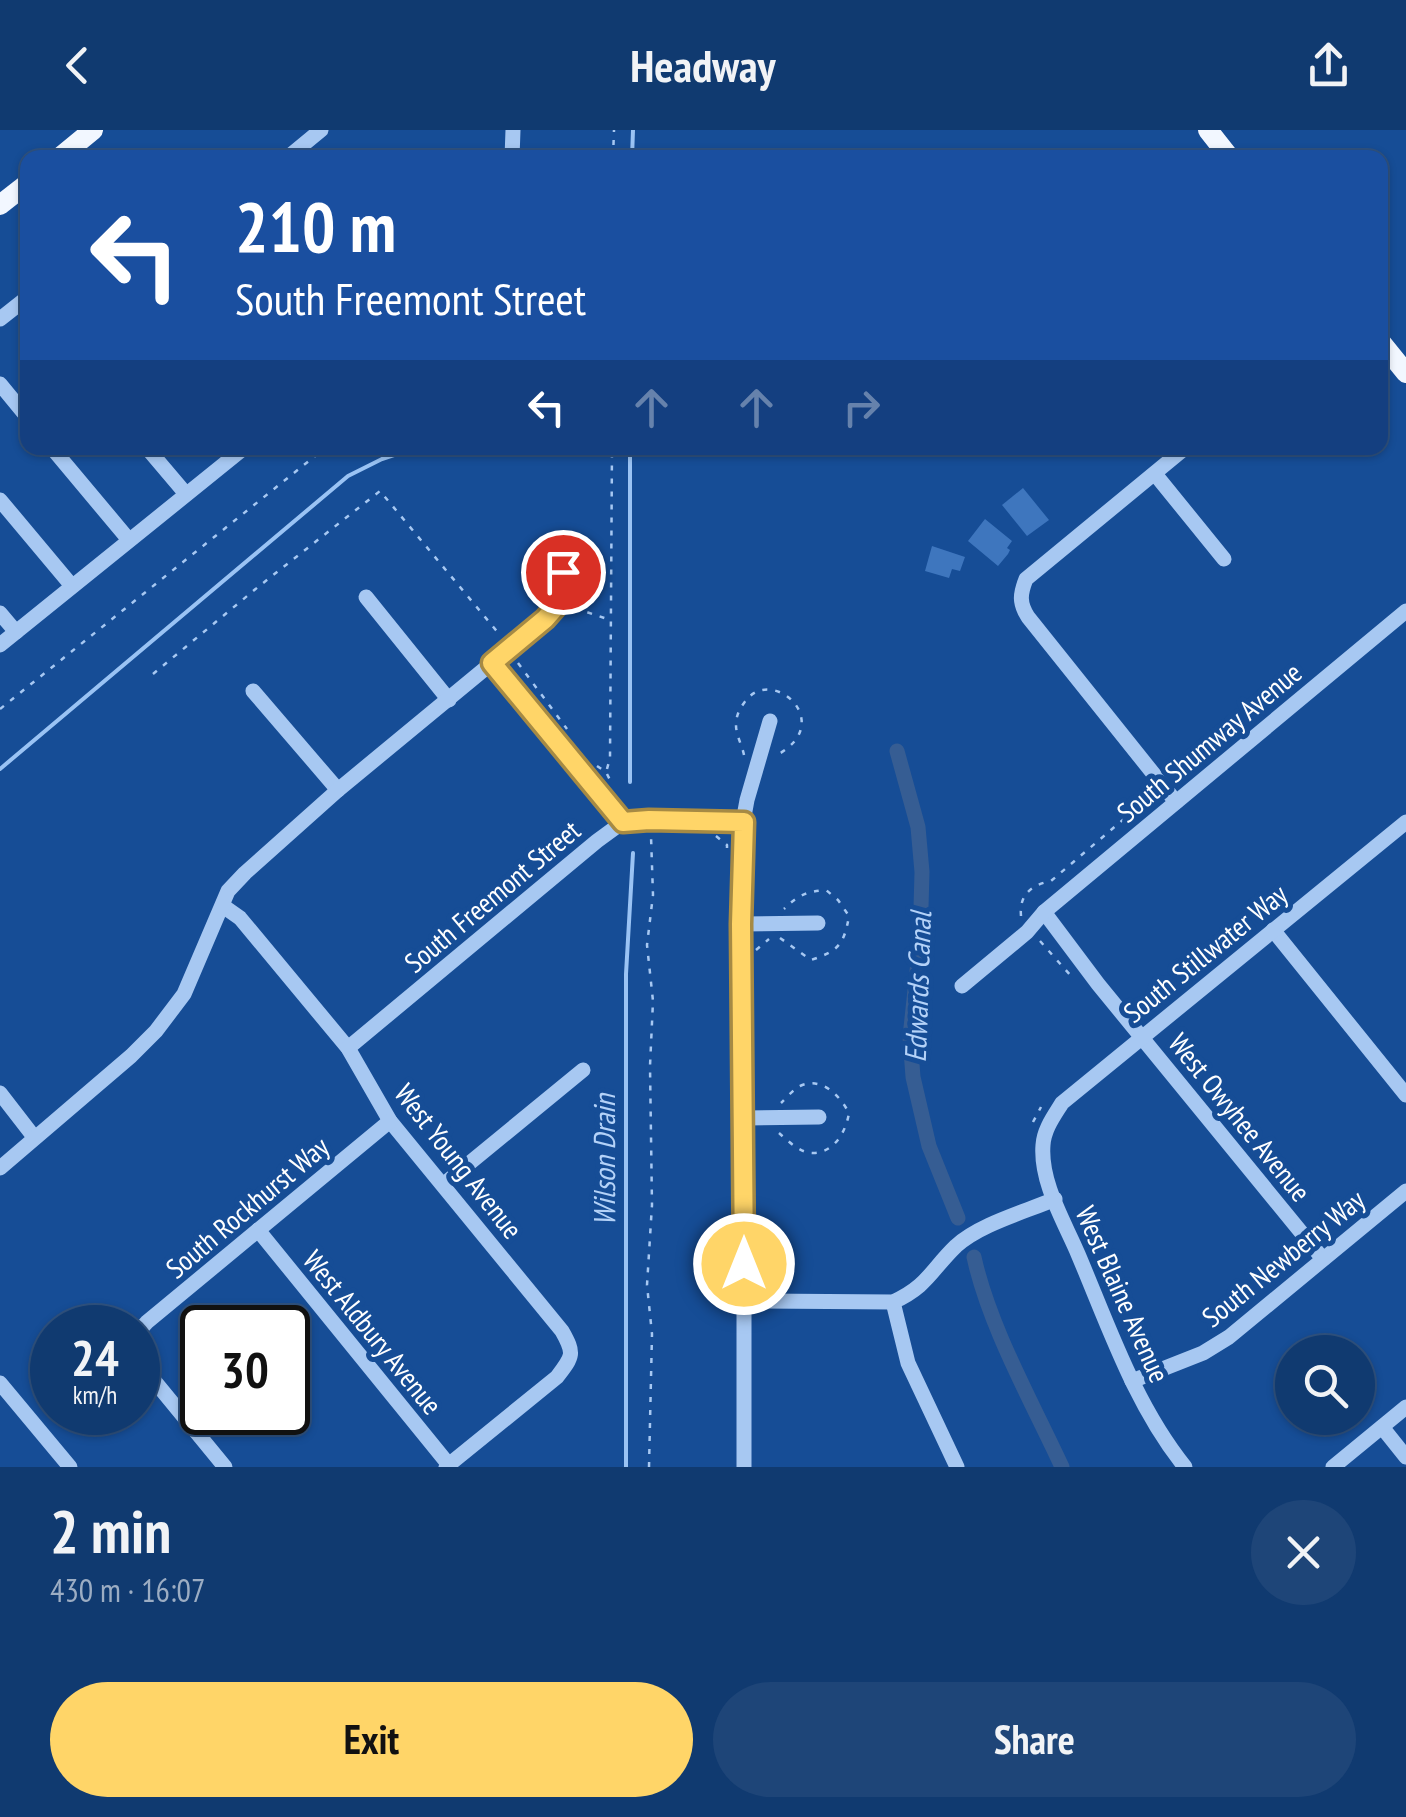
<!DOCTYPE html>
<meta charset="utf-8">
<style>
body{margin:0;font-family:"PT Sans Narrow",sans-serif;background:#1e4578;color:#f1f3f6;height:100vh;display:flex;flex-direction:column;font-size:38px;white-space:nowrap}
*{box-sizing:border-box;margin:0}
p{font-size:32px;color:#9cadc3}
.icon{flex:none;width:55px;height:55px;fill:none;stroke:currentColor;stroke-width:2;stroke-linecap:round;stroke-linejoin:round}
.map{position:relative;height:1337px;overflow:hidden}
.sheet{display:flex;flex-direction:column;background:#103a70;flex:1}
.sheet>*{flex:none}
.guide{position:absolute;left:20px;top:20px;width:1368px;height:305px;border-radius:20px;box-shadow:0 2px 8px #0004,0 0 0 2px #305483;background:#1a4fa0;color:#fff;overflow:hidden}
.controls{position:absolute;left:1275px;top:1205px;display:grid;gap:20px}
.controls a{display:grid;place-items:center;width:100px;height:100px;border-radius:50%;background:#103a70;box-shadow:0 2px 8px #0004,0 0 0 2px #305483;font-size:50px}
.speed{position:absolute;left:30px;top:1175px;display:flex;gap:20px;font-size:50px;font-weight:700;text-align:center}
.speed>*{display:grid;place-content:center;width:130px;height:130px;border-radius:50%;background:#103a70;box-shadow:0 2px 8px #0004,0 0 0 2px #305483;line-height:1}
.speed small{font-size:25px;font-weight:400}
.speed .limit{border:5px solid #111;border-radius:15px;background:#fff;color:#111}
.pin{position:absolute;display:grid;place-items:center;width:85px;height:85px;color:#fff;margin:-42px;border:5px solid #fff;border-radius:50%;box-shadow:0 2px 10px #0007}
.me{position:absolute;width:110px;margin:-55px;rotate:0deg;stroke-linejoin:round;filter:drop-shadow(0 0 8px #0008)}
.turn{display:flex;align-items:center;gap:35px;height:210px;padding:0 50px;font-size:45px}
.turn .icon{width:130px;height:130px;stroke-width:2.5}
.turn b{display:block;font-size:70px;line-height:85px}
.lanes{display:flex;align-items:center;height:95px;padding:0 50px;background:#0003;justify-content:center;gap:50px;direction:ltr}
.lanes .off{opacity:.35}
.round{display:grid;place-items:center;flex:none;width:105px;height:105px;border-radius:52px;background:#1e4578}
.head{display:flex;align-items:center;justify-content:space-between;height:170px;padding:0 50px}
h1{font-size:60px;font-weight:700;line-height:75px}
.cta{display:flex;gap:20px;margin-top:auto;padding:20px 50px}
.cta a{flex:1;height:115px;border-radius:60px;background:#ffd568;color:#111;font-size:40px;font-weight:700;line-height:115px;text-align:center}
.cta a+a{background:#1e4578;color:#f1f3f6}
header{display:flex;justify-content:space-between;align-items:center;height:130px;padding:0 50px;background:#103a70;font-size:45px;font-weight:700}
.map>svg:first-child{display:block}
.lines{fill:none;stroke-linecap:round;stroke-linejoin:round}
.stream{stroke:#9ac3f4;stroke-width:4}
.canal{stroke:#365d93;stroke-width:15}
.building{fill:#3e76be}
.path{stroke:#a7c8f2;stroke-width:2.5;stroke-dasharray:5 8;stroke-linecap:butt}
.minor{stroke:#a7c8f2;stroke-width:15}
.major{stroke:#f2f7ff;stroke-width:20}
.route-casing{stroke:#a68a44;stroke-width:25}
.route{stroke:#ffd568;stroke-width:18}
.labels{text-anchor:middle;dominant-baseline:central;stroke-width:10;stroke-linejoin:round;paint-order:stroke}
.street-label{font-size:28px;fill:#fff;stroke:#164d96}
.water-label{font-size:30px;font-style:italic;fill:#b4d2f8;stroke:#164d96}
</style>
<header><svg class="icon" aria-label="back" viewBox="0 0 24 24"><path d="M15 5l-7 7 7 7"/></svg>Headway<svg class="icon" aria-label="share" viewBox="0 0 24 24"><path d="M12 15V3M7 8l5-5 5 5M5 13v7h14v-7"/></svg></header>
<div class="map">
<svg width="1406" height="1337" viewBox="0 0 1406 1337">
<rect width="100%" height="100%" fill="#164d96"/>
<g class="lines">
<g class="stream">
<path d="M632 28 633 0"/>
<path d="M630 318V652"/>
<path d="M0 639 348 346 382 329 415 318"/>
<path d="M626 1337V844L633 723"/>
</g>
<g class="canal">
<path d="M897 621 918 697 922 742 920 813 910 907 913 947 929 1016 958 1088"/>
<path d="M974 1127C989 1196 1032 1272 1062 1337"/>
</g>
</g>
<g class="building">
<path d="M1023 358 1049 390 1027 406 1002 375Z"/>
<path d="M985 389 1012 411 1007 418 1010 420 1008 424 998 436 968 411Z"/>
<path d="M932 416 965 427 960 441 952 439 949 448 925 441Z"/>
</g>
<g class="lines">
<g class="path">
<path d="M613 28 614 0"/>
<path d="M575 478 610 490"/>
<path d="M518 533 567 599"/>
<path d="M153 544 258 457 380 361 500 505"/>
<path d="M0 579 325 318"/>
<path d="M744 625C742 615 736 605 736 595 736 586 739 580 744 573 770 533 838 592 777 625"/>
<path d="M597 636 606 642 611 652"/>
<path d="M607 639 610 628 612 318"/>
<path d="M716 706 727 715V718"/>
<path d="M1021 786C1019 765 1031 755 1051 751L1145 671 1147 660"/>
<path d="M780 808 811 830C838 821 844 815 849 786L838 770 826 760C807 761 797 766 784 779"/>
<path d="M1040 811 1071 846"/>
<path d="M756 820 769 809"/>
<path d="M1033 992 1041 977"/>
<path d="M779 1003C788 1011 801 1024 814 1023 835 1022 846 1001 849 983 840 966 822 946 800 956 794 959 786 968 781 973"/>
<path d="M439 1026 446 1027 459 1021"/>
<path d="M649 1337 652 1204 647 1155 652 1075 650 936 653 871 647 815 653 765 651 706"/>
</g>
<g class="minor">
<path d="M287 28 321 0"/>
<path d="M512 28 513 0"/>
<path d="M0 189 28 167"/>
<path d="M0 254 28 288"/>
<path d="M52 318 129 410"/>
<path d="M147 318 186 364"/>
<path d="M1155 344 1224 429"/>
<path d="M0 370 72 456"/>
<path d="M366 467 449 570"/>
<path d="M0 483 16 502"/>
<path d="M0 515 244 318"/>
<path d="M493 533 623 692"/>
<path d="M253 561 338 660"/>
<path d="M1176 672 1028 487C1019 473 1020 464 1026 449L1185 318"/>
<path d="M223 776 240 788 348 918 390 991 562 1201C575 1224 573 1226 557 1247L446 1337"/>
<path d="M1044 782 1098 854 1323 1129"/>
<path d="M741 794 818 793"/>
<path d="M1273 800 1406 965"/>
<path d="M962 856 1027 802 1044 782 1406 481"/>
<path d="M348 918 597 711 623 692 649 690 743 692"/>
<path d="M0 963 34 1007"/>
<path d="M744 988 819 987"/>
<path d="M0 1038 131 926 156 901 184 864 228 761 245 743 338 660 545 489 560 472 566 413"/>
<path d="M444 1054 583 940"/>
<path d="M258 1100 449 1335"/>
<path d="M744 1171 893 1172C928 1156 931 1140 956 1116 980 1094 1025 1082 1055 1069"/>
<path d="M893 1172 908 1233 957 1337"/>
<path d="M138 1202 147 1192 390 991"/>
<path d="M138 1231 225 1337"/>
<path d="M1132 1251 1203 1223 1229 1207 1406 1061"/>
<path d="M0 1253 70 1337"/>
<path d="M1382 1297 1406 1327"/>
<path d="M744 1337V988L741 794 743 692 747 670 770 591"/>
<path d="M1185 1337C1135 1275 1109 1197 1078 1124 1064 1091 1040 1052 1043 1015 1044 999 1054 986 1062 973L1406 692"/>
<path d="M1333 1337 1406 1277"/>
</g>
<g class="major">
<path d="M1208 0 1230 28"/>
<path d="M59 28 93 0"/>
<path d="M0 75 28 53"/>
<path d="M1380 211 1406 243"/>
</g>
</g>
<g class="lines">
<g class="route-casing">
<path id="route" d="M563 442 560 472 545 489 492 533 623 692 649 690 744 692 741 794 744 1134"/>
</g>
<use href="#route" class="route"/>
</g>
<g class="labels">
<g class="street-label">
<text transform="translate(1209 612) rotate(-40)">South Shumway Avenue</text>
<text transform="translate(492 766) rotate(-40)">South Freemont Street</text>
<text transform="translate(1205 823) rotate(-39)">South Stillwater Way</text>
<text transform="translate(1240 987) rotate(51)">West Owyhee Avenue</text>
<text transform="translate(459 1031) rotate(52)">West Young Avenue</text>
<text transform="translate(247 1077) rotate(-40)">South Rockhurst Way</text>
<text transform="translate(1283 1128) rotate(-39)">South Newberry Way</text>
<text transform="translate(1123 1164) rotate(66)">West Blaine Avenue</text>
<text transform="translate(373 1202) rotate(51)">West Aldbury Avenue</text>
</g>
<g class="water-label">
<text transform="translate(917 857) rotate(-88)">Edwards Canal</text>
<text transform="translate(603 1030) rotate(-90)">Wilson Drain</text>
</g>
</g>
</svg>
<div class="controls">
<a><svg class="icon" aria-label="search" viewBox="0 0 24 24"><circle cx="10" cy="10" r="6"/><path d="M15 15l6 6"/></svg></a>
</div>
<div class="speed"><div>24<small>km/h</small></div><div class="limit">30</div></div>
<div class="pin" style="left:563px;top:442px;background:#d93025"><svg class="icon" aria-label="arrive" viewBox="0 0 24 24"><path d="M6 21V4h12l-3 4 3 4H6"/></svg></div>
<svg class="me" style="left:744px;top:1134px" viewBox="-20 -20 40 40"><circle r="17" fill="#ffd568" stroke="#fff" stroke-width="3"/><path d="M0-11L8 9 0 5-8 9z" fill="#fff"/></svg>
<div class="guide">
<div class="turn"><svg class="icon" aria-label="left" viewBox="0 0 24 24"><path d="M17 20v-9H6M10 6l-5 5 5 5"/></svg><div><b>210 m</b>South Freemont Street</div></div>
<div class="lanes"><svg class="icon" aria-label="left" viewBox="0 0 24 24"><path d="M17 20v-9H6M10 6l-5 5 5 5"/></svg><svg class="icon off" aria-label="ahead" viewBox="0 0 24 24"><path d="M12 20V5M6 11l6-6 6 6"/></svg><svg class="icon off" aria-label="ahead" viewBox="0 0 24 24"><path d="M12 20V5M6 11l6-6 6 6"/></svg><svg class="icon off" aria-label="right" viewBox="0 0 24 24"><path d="M7 20v-9h11M14 6l5 5-5 5"/></svg></div>
</div>
</div>
<section class="sheet">
<div class="head"><div><h1>2 min</h1><p>430 m · 16:07</p></div><a class="round"><svg class="icon" aria-label="close" viewBox="0 0 24 24"><path d="M6 6l12 12M18 6L6 18"/></svg></a></div>
<div class="cta"><a>Exit</a><a>Share</a></div>
</section>
